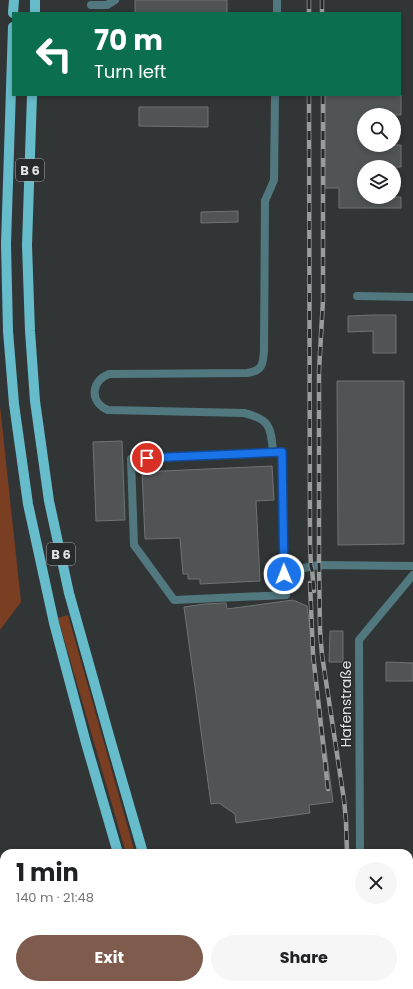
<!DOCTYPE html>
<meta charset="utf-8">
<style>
body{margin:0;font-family:Poppins,sans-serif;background:#f6f6f6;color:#202124;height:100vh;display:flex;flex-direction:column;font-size:15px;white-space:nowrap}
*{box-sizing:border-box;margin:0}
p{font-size:13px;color:#757577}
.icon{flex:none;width:22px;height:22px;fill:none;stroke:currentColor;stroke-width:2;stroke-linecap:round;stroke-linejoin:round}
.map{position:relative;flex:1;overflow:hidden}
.details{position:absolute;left:0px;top:849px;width:413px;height:140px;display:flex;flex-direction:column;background:#fff;border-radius:12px 12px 0 0;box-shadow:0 2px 6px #0003}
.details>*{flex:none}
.hud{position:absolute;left:12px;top:12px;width:389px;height:84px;border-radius:0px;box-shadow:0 2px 6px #0003;background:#0b6e4f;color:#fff;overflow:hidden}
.buttons{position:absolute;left:357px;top:108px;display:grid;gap:8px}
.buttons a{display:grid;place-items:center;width:44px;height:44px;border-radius:50%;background:#fff;box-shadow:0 2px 6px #0003;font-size:20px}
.pin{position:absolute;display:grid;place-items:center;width:34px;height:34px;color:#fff;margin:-17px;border:2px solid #fff;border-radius:50%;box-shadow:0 1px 4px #0007}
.me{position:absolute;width:44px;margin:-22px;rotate:359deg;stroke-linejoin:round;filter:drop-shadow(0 0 3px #0008)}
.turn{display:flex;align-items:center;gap:14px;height:84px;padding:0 16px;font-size:18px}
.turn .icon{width:52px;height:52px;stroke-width:2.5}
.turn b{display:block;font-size:28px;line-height:34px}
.round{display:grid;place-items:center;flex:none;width:42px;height:42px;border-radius:21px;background:#f6f6f6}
.overview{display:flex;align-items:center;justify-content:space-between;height:68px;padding:0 16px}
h1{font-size:24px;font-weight:700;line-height:30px}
.cta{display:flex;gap:8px;margin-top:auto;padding:8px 16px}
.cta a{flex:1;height:46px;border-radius:24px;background:#7e5b4c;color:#fff;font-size:16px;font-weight:700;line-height:46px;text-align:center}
.cta a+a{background:#f6f6f6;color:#202124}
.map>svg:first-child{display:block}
.green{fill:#7a3f22}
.building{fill:#515455;stroke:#707374}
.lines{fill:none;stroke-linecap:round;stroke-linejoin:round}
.lane{stroke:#51787f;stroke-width:8}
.street{stroke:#51787f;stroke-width:8}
.primary{stroke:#66bcca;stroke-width:10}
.rail-casing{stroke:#999c9c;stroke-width:4.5}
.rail{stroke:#282b2b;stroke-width:3;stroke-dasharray:9;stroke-linecap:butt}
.route-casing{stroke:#114b97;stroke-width:10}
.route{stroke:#1a73e8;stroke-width:7}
.labels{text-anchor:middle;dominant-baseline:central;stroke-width:3;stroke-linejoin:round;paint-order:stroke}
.shield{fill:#282b2b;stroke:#a9abab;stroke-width:1}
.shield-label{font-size:13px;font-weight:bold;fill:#e0e2e2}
.street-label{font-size:14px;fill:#e0e2e2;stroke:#282b2b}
</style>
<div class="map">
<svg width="413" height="989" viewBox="0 0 413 989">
<rect width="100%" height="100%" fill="#323535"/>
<g class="green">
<path d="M0 406 21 602 0 630Z"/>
<path d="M68 615 135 853H126L58 618Z"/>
</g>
<g class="building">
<rect x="135" y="0" width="92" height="13"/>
<path d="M325 95H401V115H364V145H401V167H364V197H401V208H339V188H325Z"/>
<path d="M139 107H208V127L139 126Z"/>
<path d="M238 211V222L201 223V212Z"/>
<path d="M373 315H396V353H373V331L348 332V316Z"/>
<path d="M337 381H404V544L338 545Z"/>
<path d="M122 441 125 520 96 521 93 442Z"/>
<path d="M272 466 274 500 256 501 260 581 200 584V579H188V574H183L180 538 145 539 142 472Z"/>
<path d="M293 600 307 606 333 802 309 805 310 813 236 823 235 814 219 803 211 804 184 607 205 604 226 603 227 609Z"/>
<path d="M330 631H343V662H329Z"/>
<path d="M386 662 413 663V681H386Z"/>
</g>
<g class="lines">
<g class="lane">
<path d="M91 5H107L115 0"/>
<path d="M265 201 264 351C263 365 262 371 247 373L109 374C91 381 89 402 108 410L244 413C270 419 271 427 273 452"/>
<path d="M357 296 413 297"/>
<path d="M282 452 284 574 286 595 174 600 134 545 131 459Z"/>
<path d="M284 574 304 568 319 565 413 566"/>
</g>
<g class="street">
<path d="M277 13V0"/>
<path d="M265 201 274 180 275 95"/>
<path d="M360 853 359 640 413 575"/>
<path d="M360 989V985"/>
</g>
<g class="primary">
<path d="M13 13 14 0"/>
<path d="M35 13V0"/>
<path d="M13 27 6 244 8 331 14 404 28 504 54 623 86 743 118 853"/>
<path d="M32 95 27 245 30 331 35 401 49 501 69 593 110 739 143 853"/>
<path d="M156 985 157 989"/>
<path d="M182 985 183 989"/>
</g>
<g class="rail-casing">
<g id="rail">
<path d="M309 0V13"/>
<path d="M322 0V13"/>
<path d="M309 95 310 545 311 567 312 569 314 591"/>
<path d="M323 95V300L319 371V565L320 630 322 655 344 800 346 821 347 853"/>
<path d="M310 583 313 654 328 789"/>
<path d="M349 985V989"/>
</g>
</g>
<use href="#rail" class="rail"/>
</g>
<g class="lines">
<g class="route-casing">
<path id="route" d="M147 458 282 452 284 574"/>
</g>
<use href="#route" class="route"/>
</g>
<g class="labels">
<g class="shield">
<rect x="16" y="159" width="28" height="22" rx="3"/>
<rect x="47" y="543" width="28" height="22" rx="3"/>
</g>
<g class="shield-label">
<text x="30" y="170">B 6</text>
<text x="61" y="554">B 6</text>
</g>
<g class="street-label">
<text transform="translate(346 704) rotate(-90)">Hafenstraße</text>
</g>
</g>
</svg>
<div class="buttons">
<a><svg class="icon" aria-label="search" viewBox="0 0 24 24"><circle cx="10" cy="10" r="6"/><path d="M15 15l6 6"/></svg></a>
<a><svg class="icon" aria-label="layers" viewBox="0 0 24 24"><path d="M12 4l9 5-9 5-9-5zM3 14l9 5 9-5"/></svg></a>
</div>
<div class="pin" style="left:147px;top:458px;background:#d93025"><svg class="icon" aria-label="arrive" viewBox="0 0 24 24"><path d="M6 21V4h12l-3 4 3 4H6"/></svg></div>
<svg class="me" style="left:284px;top:574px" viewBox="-20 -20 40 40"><circle r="17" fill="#1a73e8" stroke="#fff" stroke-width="3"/><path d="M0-11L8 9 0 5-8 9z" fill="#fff"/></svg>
<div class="hud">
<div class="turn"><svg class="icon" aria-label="left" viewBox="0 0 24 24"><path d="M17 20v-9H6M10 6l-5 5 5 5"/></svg><div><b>70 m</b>Turn left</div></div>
</div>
<section class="details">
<div class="overview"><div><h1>1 min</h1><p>140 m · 21:48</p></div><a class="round"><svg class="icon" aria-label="close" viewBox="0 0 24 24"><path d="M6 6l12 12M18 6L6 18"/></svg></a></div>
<div class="cta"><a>Exit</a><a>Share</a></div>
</section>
</div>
